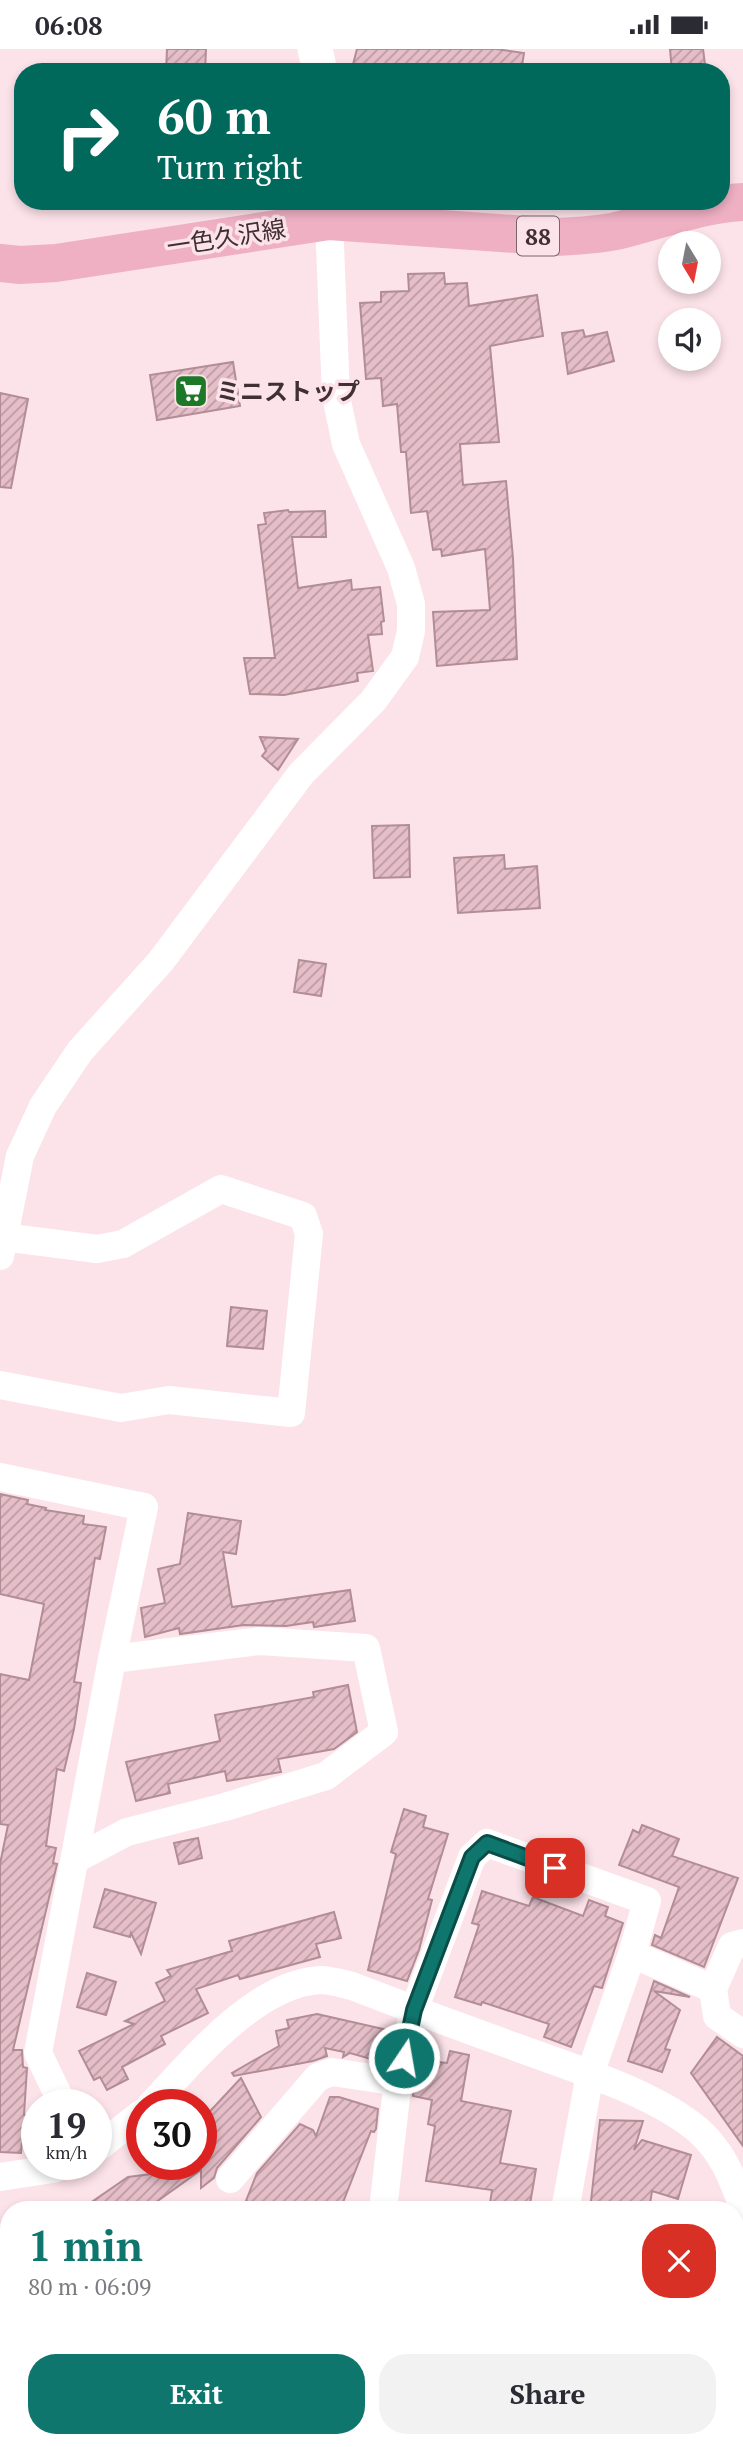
<!DOCTYPE html>
<meta charset="utf-8">
<style>
body{margin:0;font-family:"PT Serif","Noto Sans JP",serif;background:#f2f2f3;color:#2b2b33;height:100vh;display:flex;flex-direction:column;font-size:26px;white-space:nowrap}
*{box-sizing:border-box;margin:0}
p{font-size:23px;color:#7c7c81}
.icon{flex:none;width:38px;height:38px;fill:none;stroke:currentColor;stroke-width:2;stroke-linecap:round;stroke-linejoin:round}
.map{position:relative;flex:1;overflow:hidden}
.side{position:absolute;left:0px;top:2152px;width:744px;height:247px;display:flex;flex-direction:column;background:#fff;border-radius:28px 28px 0 0;box-shadow:0 4px 10px #0003}
.side>*{flex:none}
.banner{position:absolute;left:14px;top:14px;width:716px;height:147px;border-radius:28px;box-shadow:0 4px 10px #0003;background:#00695c;color:#fff;overflow:hidden}
.needle{width:46px;rotate:170deg}
.controls{position:absolute;left:658px;top:182px;display:grid;gap:14px}
.controls a{display:grid;place-items:center;width:63px;height:63px;border-radius:50%;background:#fff;box-shadow:0 4px 10px #0003;font-size:35px}
.speed{position:absolute;left:21px;top:2040px;display:flex;gap:14px;font-size:35px;font-weight:700;text-align:center}
.speed>*{display:grid;place-content:center;width:91px;height:91px;border-radius:50%;background:#fff;box-shadow:0 4px 10px #0003;line-height:1}
.speed small{font-size:18px;font-weight:400}
.speed .limit{border:10px solid #d22;background:#fff;color:#111}
.pin{position:absolute;display:grid;place-items:center;width:60px;height:60px;color:#fff;margin:-30px;border-radius:14px;box-shadow:0 4px 10px #0006}
.me{position:absolute;width:77px;margin:-38px;rotate:12deg;stroke-linejoin:round;filter:drop-shadow(0 0 5px #0008)}
.turn{display:flex;align-items:center;gap:24px;height:147px;padding:0 28px;font-size:32px}
.turn .icon{width:91px;height:91px;stroke-width:2.5}
.turn b{display:block;font-size:49px;line-height:60px}
.round{display:grid;place-items:center;flex:none;width:74px;height:74px;border-radius:28px;background:#f2f2f3}
.overview{display:flex;align-items:center;justify-content:space-between;height:119px;padding:0 28px}
h1{font-size:42px;font-weight:800;line-height:52px;color:#0f766e}
.primary-button{display:flex;gap:14px;margin-top:auto;padding:14px 28px}
.primary-button a{flex:1;height:80px;border-radius:28px;background:#0f766e;color:#fff;font-size:28px;font-weight:800;line-height:80px;text-align:center}
.primary-button a+a{background:#f2f2f3;color:#2b2b33}
.status{display:flex;justify-content:space-between;align-items:center;height:49px;padding:0 35px;background:#fff;direction:ltr}
.status svg{height:19px;fill:currentColor}
.map>svg:first-child{display:block}
.building{fill:url(#building-hatch);stroke:#b28d96;stroke-width:2}
.lines{fill:none;stroke-linecap:round;stroke-linejoin:round}
.minor{stroke:#fff;stroke-width:28}
.tertiary{stroke:#fff;stroke-width:35}
.primary{stroke:#efb0c4;stroke-width:38}
.route-casing{stroke:#0a4d48;stroke-width:18}
.route{stroke:#0f766e;stroke-width:12}
.labels{text-anchor:middle;dominant-baseline:central;stroke-width:7;stroke-linejoin:round;paint-order:stroke}
.shield{fill:#fce3e9;stroke:#78666b;stroke-width:2}
.shield-label{font-size:23px;font-weight:bold;fill:#403035}
.street-label{font-size:24px;fill:#403035;stroke:#fce3e9}
.poi-label{font-size:24px;font-weight:bold;fill:#403035;stroke:#fce3e9;text-anchor:start}
</style>
<div class="status"><b>06:08</b><svg viewBox="0 0 49 12"><path d="M0 12V9h3v3zM5 12V6h3v6zM10 12V3h3v9zM15 12V0h3v12zM26 1h20v11H26zM47 4h2v5h-2z"/></svg></div>
<div class="map">
<svg width="743" height="2398" viewBox="0 0 743 2398">
<defs>
<pattern id="building-hatch" width="6" height="6" patternUnits="userSpaceOnUse" patternTransform="scale(1.75)"><rect width="6" height="6" fill="#e5bec8"/><path d="M-1 1l2-2M0 6l6-6M5 7l2-2" fill="none" stroke="#bb9ba3"/></pattern>
</defs>
<rect width="100%" height="100%" fill="#fce3e9"/>
<g class="building">
<path d="M167 0H206L205 23H166Z"/>
<path d="M357 0H496L524 4 521 23H351Z"/>
<path d="M670 0H703L706 23H672Z"/>
<path d="M444 224 445 235 467 234 469 257 537 246 543 287 490 297 499 393 460 395 463 436 506 432 513 509 517 610 437 617 433 563 490 561 485 500 442 507 441 500 433 501 427 462 411 464 406 403H401L397 355 383 357 381 329 366 330 360 254 381 253V243L409 242 408 225Z"/>
<path d="M583 281 585 288 607 283 614 312 568 325 562 284Z"/>
<path d="M233 313 240 357 157 371 150 326Z"/>
<path d="M0 344 28 350 11 439 0 438Z"/>
<path d="M288 461 289 463 325 462 326 488H292L298 539 351 531 352 541 380 538 384 572 381 573 382 585 368 586 373 622 357 624 358 632 284 646 250 645 244 609H275L258 476 266 475 264 464Z"/>
<path d="M260 688 298 690 278 721 262 707 266 702Z"/>
<path d="M409 776 410 828 374 829 372 777Z"/>
<path d="M504 806 505 820 537 817 540 859 458 864 454 809Z"/>
<path d="M299 911 326 915 321 947 294 943Z"/>
<path d="M231 1258 267 1262 263 1300 227 1297Z"/>
<path d="M0 1445 28 1451 27 1455 46 1459 45 1461 84 1467 83 1475 106 1478 100 1510 95 1509 74 1633 81 1634 74 1680 64 1722 57 1720 46 1797 56 1799 53 1814 57 1815 13 2001H22L23 2018 27 2019 24 2066 37 2067V2093L22 2092 21 2104 0 2103V1815L8 1776 0 1775V1625L29 1631 44 1555 0 1545Z"/>
<path d="M188 1464 241 1472 236 1505 223 1503 232 1558 350 1541 355 1572 314 1578 313 1573 286 1577 244 1576 180 1585 179 1579 145 1588 141 1559 165 1554 158 1520 180 1515Z"/>
<path d="M348 1636 357 1683 334 1700 278 1710 281 1723 227 1732 225 1722 168 1735 170 1744 136 1752 126 1713 220 1692 215 1666 314 1648 313 1643Z"/>
<path d="M404 1760 426 1767 423 1778 448 1785 428 1850 432 1851 419 1901 407 1932 368 1921 396 1805 391 1803Z"/>
<path d="M642 1776 679 1790 672 1807 738 1829 704 1918 652 1896 655 1886 661 1889 679 1838 619 1816 633 1781 639 1784Z"/>
<path d="M198 1789 202 1809 179 1815 174 1794Z"/>
<path d="M105 1840 156 1854 141 1905 131 1884 130 1888 94 1878Z"/>
<path d="M482 1842 529 1857 533 1848 583 1867 589 1851 608 1858 605 1867 623 1874 602 1939 594 1937 571 1998 544 1988 549 1975 482 1953 481 1956 455 1948 479 1876 472 1874Z"/>
<path d="M334 1863 341 1889 316 1895 320 1908 240 1930 238 1926 196 1940 208 1964 161 1987 165 1995 122 2018 128 2030 107 2041 100 2028 94 2031 79 2002 134 1975 125 1972 165 1952 156 1934 171 1927 167 1921 232 1902 229 1892Z"/>
<path d="M87 1924 116 1933 106 1966 77 1958Z"/>
<path d="M654 1932 690 1948 654 1942 680 1961 665 2000 670 2001 662 2023 628 2012Z"/>
<path d="M317 1965 392 1982 385 2014 350 2004 343 2008 344 2003 325 1999 327 2007 313 2012 234 2027 232 2024 279 1997 276 1982 289 1979 287 1971Z"/>
<path d="M717 1988 743 2007V2097L691 2024Z"/>
<path d="M450 2002 469 2006 461 2052 511 2062 500 2114 536 2120 529 2161H489L492 2141 426 2132 435 2077 428 2075 432 2051 413 2047V2042L420 2011 447 2014Z"/>
<path d="M241 2029 261 2068 217 2119 214 2129 201 2139V2121L145 2161H80L128 2128 151 2125V2116H201V2072Z"/>
<path d="M330 2048H339L378 2060 376 2080 374 2083 371 2082 340 2161H257L259 2157 246 2152 257 2124 300 2075 313 2081 316 2087Z"/>
<path d="M600 2071 643 2072 634 2101 642 2091 691 2106 678 2150 652 2142 649 2161H590Z"/>
</g>
<g class="lines">
<g class="minor">
<path d="M0 1207 20 1107 43 1057 80 1002 161 912 301 725 373 652 405 608 411 582V555L401 519 346 395 336 347 329 172"/>
<path d="M0 1336 121 1359 169 1351 291 1364 309 1185 303 1167 221 1140 123 1195 97 1200 3 1188"/>
<path d="M0 1428 144 1458 112 1610 38 2004 63 2056"/>
<path d="M76 1810 127 1783 225 1758 326 1727 384 1683 366 1599 260 1592 112 1610"/>
<path d="M743 1894 732 1897 713 1940 717 1967 743 1985"/>
<path d="M632 1905 713 1940"/>
<path d="M151 2056C193 2012 255 1934 321 1931 331 1931 343 1935 352 1937 414 1961 476 1984 538 2006 588 2024 658 2047 698 2081 722 2102 733 2129 743 2159"/>
<path d="M96 2100 142 2064"/>
<path d="M0 2128 53 2120 63 2116"/>
<path d="M230 2130 318 2028 332 2023 399 2033"/>
<path d="M383 2161 397 2039 414 1961 472 1808 487 1794 647 1852 632 1905 590 2025 565 2161"/>
<path d="M735 2283 743 2235"/>
<path d="M336 2390 339 2398"/>
<path d="M450 2390 455 2398"/>
<path d="M520 2398 521 2390"/>
<path d="M715 2398 717 2390"/>
</g>
<path class="tertiary" d="M315 0 320 23"/>
<path class="primary" d="M0 214 20 216 56 214 329 172 557 188C577 187 597 186 616 182 658 172 700 155 743 153"/>
</g>
<g class="lines">
<g class="route-casing">
<path id="route" d="M404 2009 414 1961 472 1808 487 1794 555 1819"/>
</g>
<use href="#route" class="route"/>
</g>
<defs>
<g id="supermarket-square" transform="scale(1.75)"><rect x="-9" y="-9" width="18" height="18" rx="4" fill="#1d7928" stroke="#fce3e9"/><path d="M-6-5.5h2.5l.6 2H6L4.5 2H-2.5L-4.4-4H-6ZM-1.5 3.2a1.3 1.3 0 1 0 .1 0ZM3 3.2a1.3 1.3 0 1 0 .1 0Z" fill="#fff"/></g>
</defs>
<g fill-rule="evenodd">
<use href="#supermarket-square" x="191" y="342"/>
</g>
<g class="labels">
<rect class="shield" x="517" y="167.5" width="42" height="39" rx="5"/>
<g class="shield-label">
<text x="538" y="187">88</text>
</g>
<g class="street-label">
<text transform="translate(226 188) rotate(-9)">一色久沢線</text>
</g>
<g class="poi-label">
<text x="216" y="342">ミニストップ</text>
</g>
</g>
</svg>
<div class="controls">
<a><svg class="needle" viewBox="-14 -14 28 28"><path d="M0-13l5 13h-10z" fill="#e53935"/><path d="M0 13l5-13h-10z" fill="#7c7c81"/></svg></a>
<a><svg class="icon" aria-label="sound" viewBox="0 0 24 24"><path d="M4 9h4l5-4v14l-5-4H4zM17 9q2 3 0 6"/></svg></a>
</div>
<div class="speed"><div>19<small>km/h</small></div><div class="limit">30</div></div>
<div class="pin" style="left:555px;top:1819px;background:#d93025"><svg class="icon" aria-label="arrive" viewBox="0 0 24 24"><path d="M6 21V4h12l-3 4 3 4H6"/></svg></div>
<svg class="me" style="left:404px;top:2009px" viewBox="-20 -20 40 40"><circle r="17" fill="#0f766e" stroke="#fff" stroke-width="3"/><path d="M0-11L8 9 0 5-8 9z" fill="#fff"/></svg>
<div class="banner">
<div class="turn"><svg class="icon" aria-label="right" viewBox="0 0 24 24"><path d="M7 20v-9h11M14 6l5 5-5 5"/></svg><div><b>60 m</b>Turn right</div></div>
</div>
<section class="side">
<div class="overview"><div><h1>1 min</h1><p>80 m · 06:09</p></div><a class="round" style="background:#d93025;color:#fff"><svg class="icon" aria-label="close" viewBox="0 0 24 24"><path d="M6 6l12 12M18 6L6 18"/></svg></a></div>
<div class="primary-button"><a>Exit</a><a>Share</a></div>
</section>
</div>
